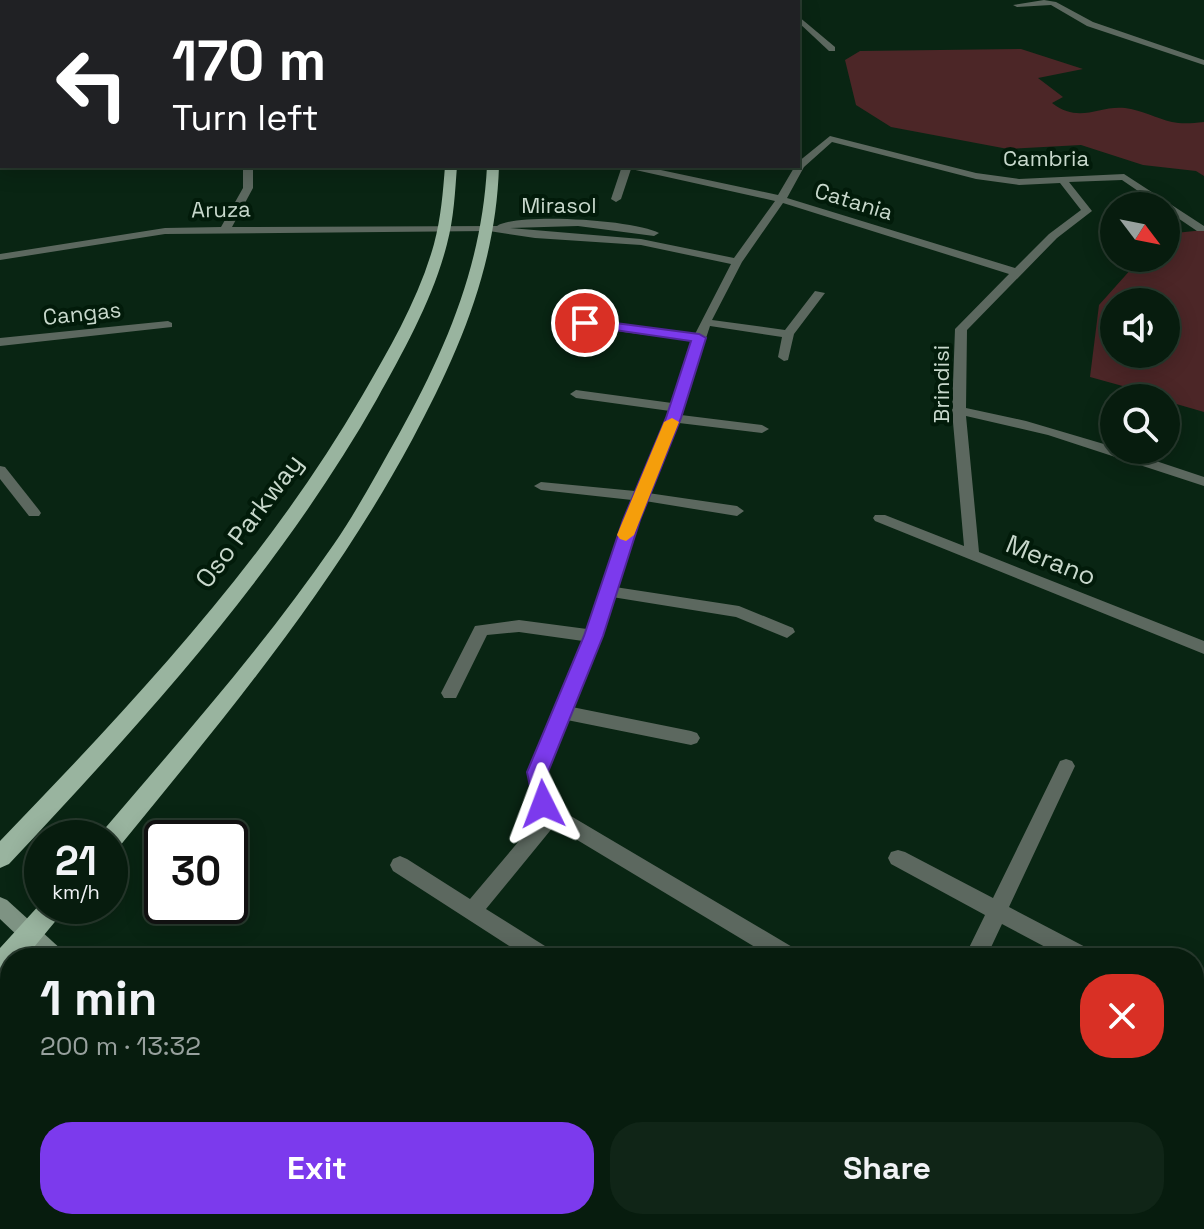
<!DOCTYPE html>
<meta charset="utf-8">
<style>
body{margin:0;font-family:"Space Grotesk",sans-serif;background:#102517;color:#f1f3f6;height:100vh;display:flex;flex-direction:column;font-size:30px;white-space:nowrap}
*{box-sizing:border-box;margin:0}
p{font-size:26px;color:#98a19e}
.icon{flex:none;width:44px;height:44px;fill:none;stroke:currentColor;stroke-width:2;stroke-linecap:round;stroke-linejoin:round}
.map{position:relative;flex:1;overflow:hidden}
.drawer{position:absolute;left:0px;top:948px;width:1204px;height:282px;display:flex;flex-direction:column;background:#071c0e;border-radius:32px 32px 0 0;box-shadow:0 4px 20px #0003,0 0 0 2px #283a2e}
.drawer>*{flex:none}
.guide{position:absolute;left:0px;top:0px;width:800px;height:168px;box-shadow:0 4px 20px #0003,0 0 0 2px #283a2e;background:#202124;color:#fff;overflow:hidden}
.needle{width:52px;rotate:122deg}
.tools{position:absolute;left:1100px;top:192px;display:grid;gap:16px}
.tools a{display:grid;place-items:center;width:80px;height:80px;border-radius:50%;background:#071c0e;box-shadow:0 4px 20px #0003,0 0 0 2px #283a2e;font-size:40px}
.speed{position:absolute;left:24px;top:820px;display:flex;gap:16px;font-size:40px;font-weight:700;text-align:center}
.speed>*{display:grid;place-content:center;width:104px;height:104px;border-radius:50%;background:#071c0e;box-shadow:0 4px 20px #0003,0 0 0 2px #283a2e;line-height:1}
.speed small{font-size:20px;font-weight:400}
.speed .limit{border:4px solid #111;border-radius:12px;background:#fff;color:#111}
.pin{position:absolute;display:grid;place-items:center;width:68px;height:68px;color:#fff;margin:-34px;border:4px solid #fff;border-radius:50%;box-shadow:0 2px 8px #0007}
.me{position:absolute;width:88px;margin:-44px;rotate:357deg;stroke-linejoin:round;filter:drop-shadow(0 0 6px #0008)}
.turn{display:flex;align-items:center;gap:28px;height:168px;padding:0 40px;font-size:36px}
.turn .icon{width:104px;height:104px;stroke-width:2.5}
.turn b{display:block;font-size:56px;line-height:68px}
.round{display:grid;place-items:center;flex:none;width:84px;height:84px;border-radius:32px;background:#102517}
.headline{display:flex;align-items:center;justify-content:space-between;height:136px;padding:0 40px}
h1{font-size:48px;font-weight:800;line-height:60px}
.action{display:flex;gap:16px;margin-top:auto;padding:16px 40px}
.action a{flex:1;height:92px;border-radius:32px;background:#7c3aed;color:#fff;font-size:32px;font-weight:800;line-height:92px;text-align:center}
.action a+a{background:#102517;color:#f1f3f6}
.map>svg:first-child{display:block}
.green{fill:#4c2627;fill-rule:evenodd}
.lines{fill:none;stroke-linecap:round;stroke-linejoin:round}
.street{fill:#5c685f;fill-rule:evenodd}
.secondary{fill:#7e9383;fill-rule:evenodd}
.primary{fill:#99b49f;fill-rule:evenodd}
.route{fill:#7c3aed;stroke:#51269a;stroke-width:2}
.slow{fill:#f59e0b}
.labels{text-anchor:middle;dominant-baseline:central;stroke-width:8;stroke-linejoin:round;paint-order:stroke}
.far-street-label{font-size:22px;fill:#c8d8cc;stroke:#021b0a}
.street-label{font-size:26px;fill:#c8d8cc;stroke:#021b0a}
</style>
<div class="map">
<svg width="1204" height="1229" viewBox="0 0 1204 1229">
<rect width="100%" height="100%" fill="#092513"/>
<g class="green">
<path d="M1021 49 1083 69 1038 78 1063 97 1052 103C1082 126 1101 102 1131 109 1164 117 1166 127 1204 122V176L1196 171 1143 165 1081 145 1008 149 891 127 856 105 845 60 860 51Z"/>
<path d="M1204 230V412L1166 401V398L1090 377 1099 305 1141 258H1166V234ZM1114 302H1166V354H1114Z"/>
</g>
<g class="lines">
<g class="street">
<rect x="68" y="0" width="6" height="2"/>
<path d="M225 0H249L252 2H228Z"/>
<rect x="606" y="0" width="6" height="2"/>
<path d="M790 0H796L797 2H791Z"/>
<path d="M1044 0 1056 2 1093 22 1204 60V65L1087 26 1051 5 1017 7 1013 5Z"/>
<path d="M798 16 835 47V51H829L798 22Z"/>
<path d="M0 20H2L0 25Z"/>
<path d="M830 136 976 173 1019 179 1124 174 1204 226V231H1197L1166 210V206H1160L1122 180 1069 182 1092 211 1057 238 967 330 966 408 1026 421 1114 447V450H1123L1204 477V486L1048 435 966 416 979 552 1204 641V654L875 521 873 518 875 515H885L964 546 952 411 955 329 1009 274 783 203 742 262 712 320 785 330 815 291 825 293 794 334 788 360 784 361 778 357 782 337 710 326 681 415 762 425 769 429 762 433 679 423 648 493 737 506 744 511 737 516 645 501 615 587 739 606 793 628 795 632 787 638 736 617 612 597 601 636 572 707 691 731 697 733 700 738 697 743 691 745 567 720C556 749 535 781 559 809L799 951 803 958H773L554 826 486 909 545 946 548 953 546 958H528L393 871 390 865 393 859 400 856 407 859 470 899 541 815 534 804 528 772 583 641 519 632 487 635 456 698H444L441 693 475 626 519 620 587 629 632 500 541 490 534 486 541 482 635 491 667 418 670 411 576 398 570 394 576 390 672 403 693 341 585 327 579 323 585 319 695 334 731 264 641 245 535 238 489 231 165 234 0 260V254L165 228 221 227 243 188V166H253V188L232 227 497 226C518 212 637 220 659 233L654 236 578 226 510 228 641 239 734 258 775 201 631 169 621 199 616 202 611 199 622 166H642L778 195 795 166H798V162ZM832 142 976 179 1019 185 1060 183 1081 210 1049 234 1015 268 787 198 804 167Z"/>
<path d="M168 321 172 323V327L0 346V338Z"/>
<path d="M0 466 5 467 39 510 41 513 39 516H29L0 479Z"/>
<path d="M1066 759 1072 761 1075 766 1009 907 1093 951 1097 958H1066L1002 924 986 958H964L985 915 891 864 888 858 891 852 898 850 905 852 993 898 1060 761Z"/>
<path d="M1194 1186 1204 1190V1216L1194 1212Z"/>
<path d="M942 1220H967L964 1229H938Z"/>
</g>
<g class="secondary">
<path d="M0 897 7 900 63 951 67 958H41L0 919Z"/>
<path d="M305 1220H334L338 1229H308Z"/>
</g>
<g class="primary">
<path d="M445 166H457C455 192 454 218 447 244 433 299 404 350 377 399 279 572 144 720 9 864L0 868V841C133 703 265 563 362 396 390 348 419 298 434 244 441 218 443 192 445 166Z"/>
<path d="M487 166H499C496 267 459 352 412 440 332 589 225 717 119 847L110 850V838H99L101 833C181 739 264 646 334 544 358 509 378 471 399 434 446 349 482 265 487 166Z"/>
<path d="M42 902V906H68L25 958H10V975L0 979V948Z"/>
</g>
</g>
<path class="route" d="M585 319 699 334 706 338 681 418 640 520 603 636 548 772 553 804 550 810 543 813 535 810 527 772 584 636 623 520 666 418 691 341 580 325V320Z"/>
<path class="slow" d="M672 418 679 422 634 535 626 541 620 539 617 535 664 422Z"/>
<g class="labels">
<g class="far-street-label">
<text x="1046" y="158">Cambria</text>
<text transform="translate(854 201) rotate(17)">Catania</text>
<text x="559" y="205">Mirasol</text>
<text transform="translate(221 209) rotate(-1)">Aruza</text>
<text transform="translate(82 313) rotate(-6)">Cangas</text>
<text transform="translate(941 384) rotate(-90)">Brindisi</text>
</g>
<g class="street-label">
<text transform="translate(249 521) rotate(-53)">Oso Parkway</text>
<text transform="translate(1051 560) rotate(22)">Merano</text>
</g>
</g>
</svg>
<div class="tools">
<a><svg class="needle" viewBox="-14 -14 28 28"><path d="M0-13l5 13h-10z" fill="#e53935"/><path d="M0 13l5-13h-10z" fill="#98a19e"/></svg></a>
<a><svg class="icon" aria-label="sound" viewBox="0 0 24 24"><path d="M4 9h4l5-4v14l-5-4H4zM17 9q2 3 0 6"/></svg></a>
<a><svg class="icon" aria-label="search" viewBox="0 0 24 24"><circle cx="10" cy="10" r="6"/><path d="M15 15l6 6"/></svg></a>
</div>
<div class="speed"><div>21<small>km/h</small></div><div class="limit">30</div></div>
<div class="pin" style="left:585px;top:323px;background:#d93025"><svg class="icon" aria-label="arrive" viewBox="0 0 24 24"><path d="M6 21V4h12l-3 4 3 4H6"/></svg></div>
<svg class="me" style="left:543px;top:804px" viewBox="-20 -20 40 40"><path d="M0-17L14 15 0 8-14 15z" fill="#7c3aed" stroke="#fff" stroke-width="4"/></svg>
<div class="guide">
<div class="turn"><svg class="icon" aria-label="left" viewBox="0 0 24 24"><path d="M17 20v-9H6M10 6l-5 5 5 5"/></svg><div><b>170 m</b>Turn left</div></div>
</div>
<section class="drawer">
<div class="headline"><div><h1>1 min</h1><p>200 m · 13:32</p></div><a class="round" style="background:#d93025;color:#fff"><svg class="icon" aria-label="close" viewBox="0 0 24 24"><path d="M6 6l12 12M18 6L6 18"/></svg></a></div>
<div class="action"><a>Exit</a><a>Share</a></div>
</section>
</div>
